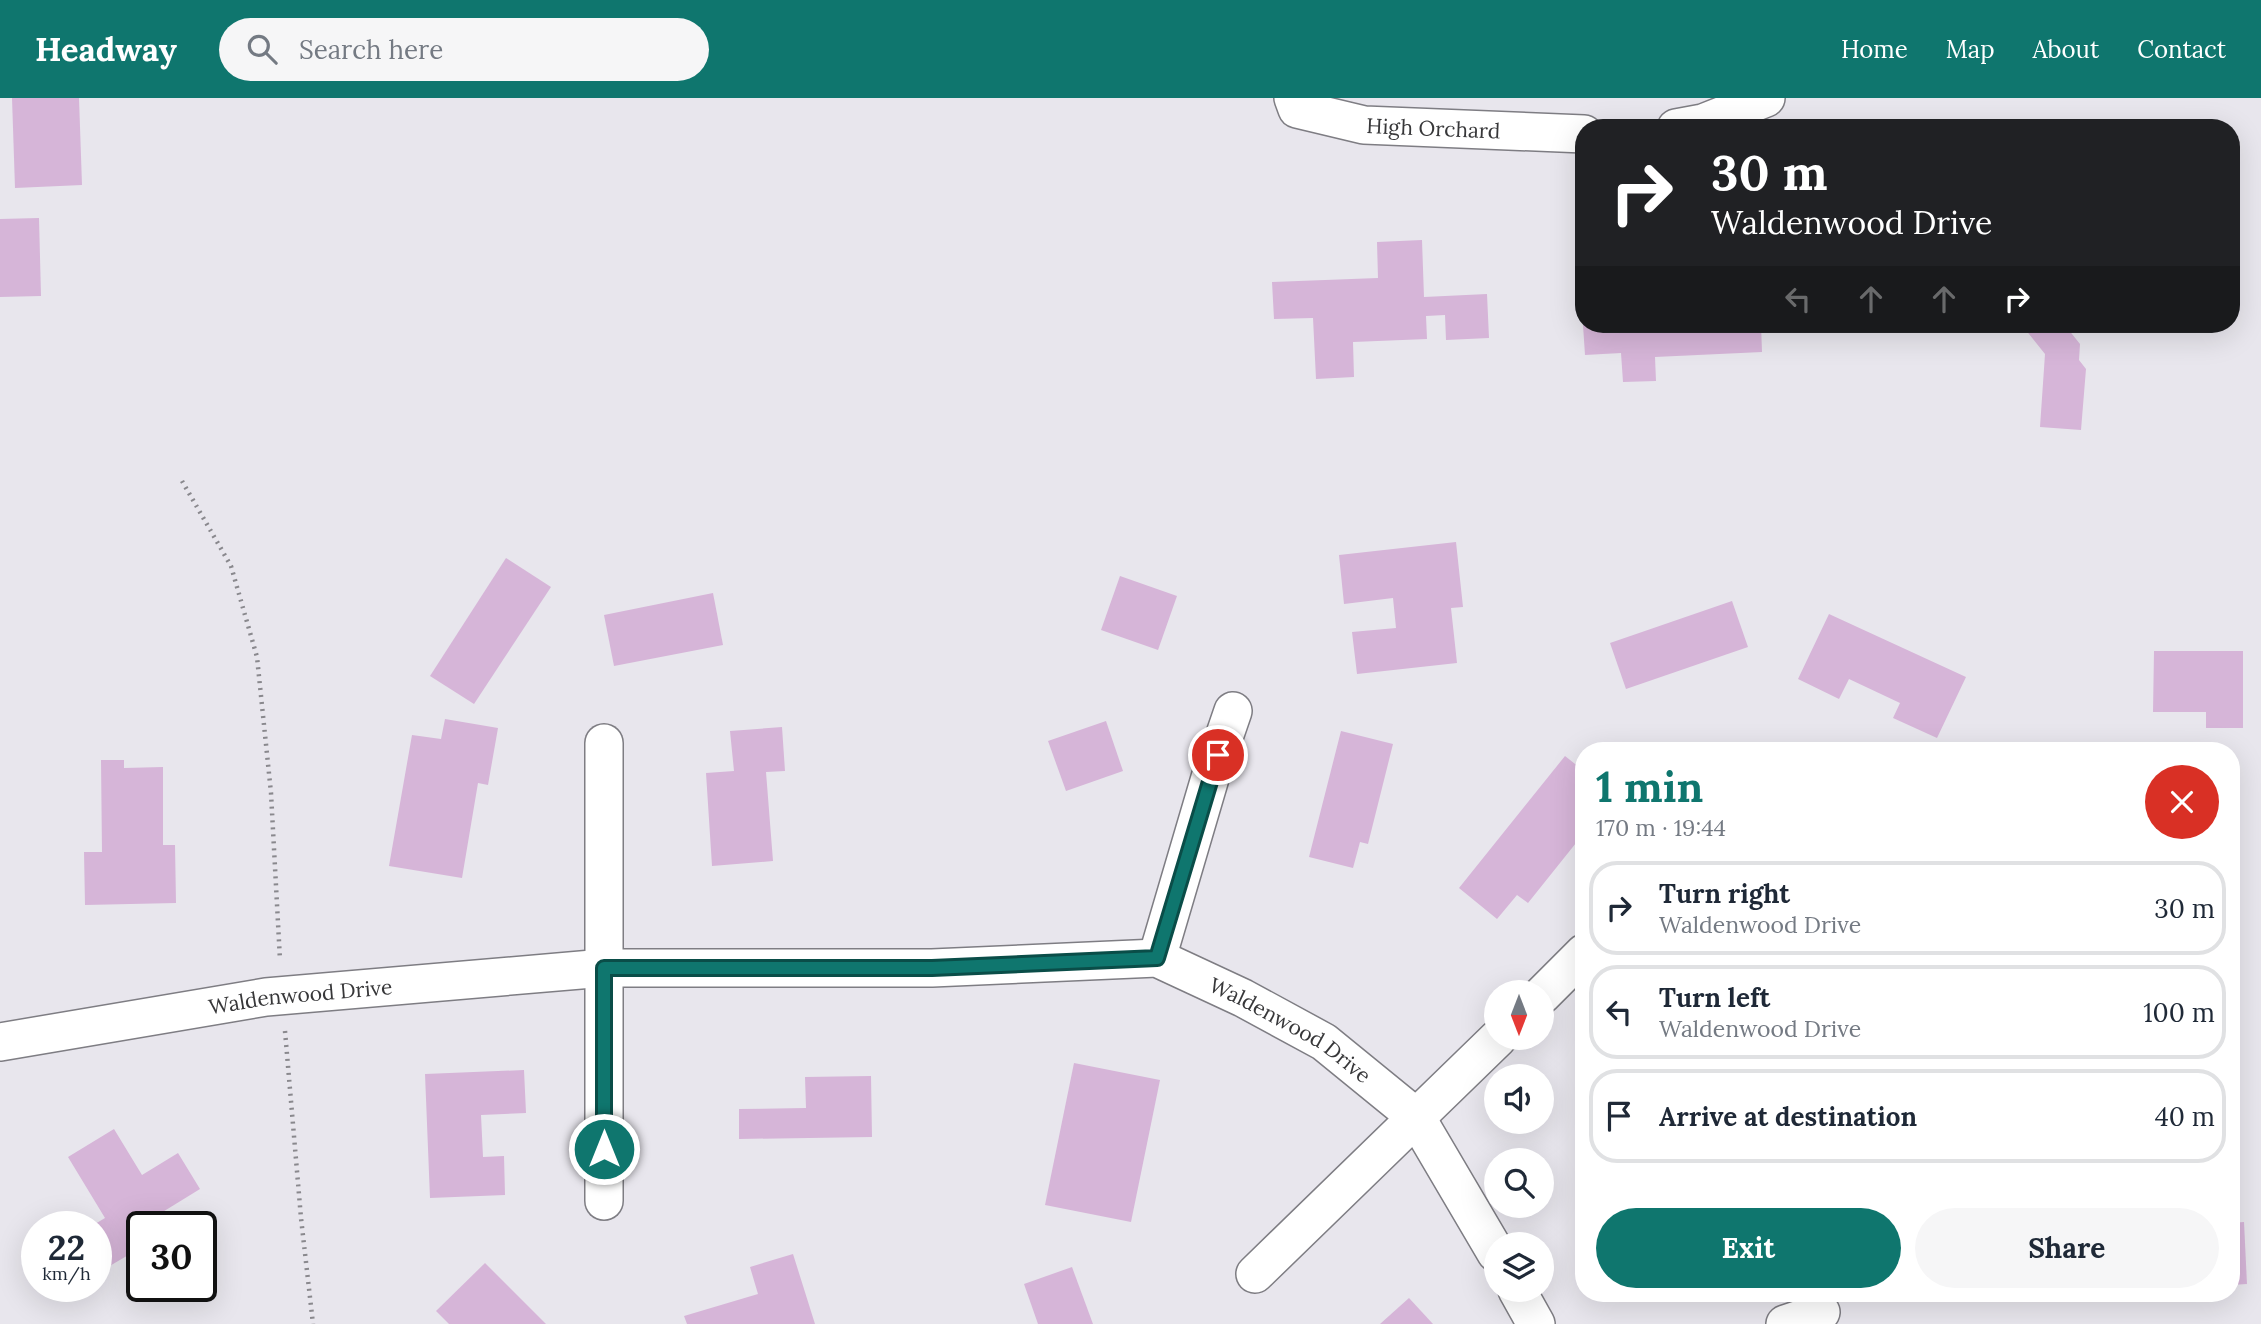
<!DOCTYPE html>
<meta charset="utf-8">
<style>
body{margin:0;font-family:Lora,serif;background:#f6f6f7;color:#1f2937;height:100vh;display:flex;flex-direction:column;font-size:26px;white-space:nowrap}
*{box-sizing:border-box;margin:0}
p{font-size:23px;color:#747a83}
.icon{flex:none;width:38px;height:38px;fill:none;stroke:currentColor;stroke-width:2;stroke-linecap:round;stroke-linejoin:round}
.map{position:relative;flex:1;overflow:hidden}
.side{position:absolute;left:1575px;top:644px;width:665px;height:560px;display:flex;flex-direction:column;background:#fff;border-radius:28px;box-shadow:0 7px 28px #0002}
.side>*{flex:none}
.guide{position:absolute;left:1575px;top:21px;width:665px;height:214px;border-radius:28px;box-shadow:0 7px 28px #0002;background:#202124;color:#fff;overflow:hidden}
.needle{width:46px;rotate:180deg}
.tools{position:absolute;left:1484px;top:882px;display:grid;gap:14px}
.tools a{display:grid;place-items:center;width:70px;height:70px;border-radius:50%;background:#fff;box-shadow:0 7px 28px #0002;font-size:35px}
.speed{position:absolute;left:21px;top:1113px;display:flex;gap:14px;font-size:35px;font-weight:700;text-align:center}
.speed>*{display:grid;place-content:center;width:91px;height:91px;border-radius:50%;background:#fff;box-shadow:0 7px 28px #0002;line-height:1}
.speed small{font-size:18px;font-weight:400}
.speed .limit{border:4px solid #111;border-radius:10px;background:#fff;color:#111}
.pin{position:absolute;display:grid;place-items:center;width:60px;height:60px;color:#fff;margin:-30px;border:4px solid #fff;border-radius:50%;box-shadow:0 2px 7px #0007}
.me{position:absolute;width:77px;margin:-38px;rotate:0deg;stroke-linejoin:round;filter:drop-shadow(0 0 5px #0008)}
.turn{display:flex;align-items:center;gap:24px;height:147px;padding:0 21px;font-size:32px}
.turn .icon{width:91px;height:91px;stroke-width:2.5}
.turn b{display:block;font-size:49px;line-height:60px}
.lanes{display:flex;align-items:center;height:66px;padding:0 21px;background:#0003;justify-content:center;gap:35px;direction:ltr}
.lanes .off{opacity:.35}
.round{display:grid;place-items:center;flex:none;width:74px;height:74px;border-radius:37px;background:#f6f6f7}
.overview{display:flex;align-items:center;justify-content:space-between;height:119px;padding:0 21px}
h1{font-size:42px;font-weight:700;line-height:52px;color:#0f766e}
.action{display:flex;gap:14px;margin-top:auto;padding:14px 21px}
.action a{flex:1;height:80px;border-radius:42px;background:#0f766e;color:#fff;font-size:28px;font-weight:700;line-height:80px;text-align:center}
.action a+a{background:#f6f6f7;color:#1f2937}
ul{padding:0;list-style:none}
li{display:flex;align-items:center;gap:21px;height:94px;margin:0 14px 10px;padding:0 7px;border:4px solid #e0e1e3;border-radius:28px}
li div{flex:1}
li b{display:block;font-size:26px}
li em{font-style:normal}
header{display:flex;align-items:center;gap:42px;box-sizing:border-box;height:98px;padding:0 35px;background:#0f766e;color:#fff}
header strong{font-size:33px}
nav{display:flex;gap:38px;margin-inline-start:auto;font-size:24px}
.search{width:490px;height:63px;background:#f6f6f7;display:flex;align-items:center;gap:18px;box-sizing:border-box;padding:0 24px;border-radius:38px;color:#747a83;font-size:26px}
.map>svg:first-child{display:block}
.building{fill:#d6b5d8}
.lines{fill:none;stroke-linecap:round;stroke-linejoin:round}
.minor-casing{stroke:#7e7d83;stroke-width:40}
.path{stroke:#89888d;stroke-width:4.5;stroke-dasharray:2 5;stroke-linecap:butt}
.minor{stroke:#fff;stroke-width:37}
.route-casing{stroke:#0a4d48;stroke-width:18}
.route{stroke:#0f766e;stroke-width:12}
.labels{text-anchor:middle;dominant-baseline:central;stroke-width:6;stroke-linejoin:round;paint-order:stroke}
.street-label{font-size:21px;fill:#373739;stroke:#e8e6ed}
</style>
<header>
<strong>Headway</strong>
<div class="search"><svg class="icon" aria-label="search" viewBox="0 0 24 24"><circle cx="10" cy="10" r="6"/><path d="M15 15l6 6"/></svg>Search here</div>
<nav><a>Home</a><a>Map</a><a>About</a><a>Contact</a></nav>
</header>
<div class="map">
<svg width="2261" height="1226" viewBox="0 0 2261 1226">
<rect width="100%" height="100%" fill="#e8e6ed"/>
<g class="building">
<path d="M12 0H79L82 87 15 90Z"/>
<path d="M39 120 41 198 0 199V121Z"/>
<path d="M1422 142 1424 199 1487 196 1489 240 1446 242 1445 217 1426 218 1427 241 1353 244 1354 279 1316 281 1313 220 1274 221 1272 184 1378 180 1377 144Z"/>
<path d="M1761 226 1762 254 1655 259 1656 283 1623 284 1621 255 1585 257 1583 227Z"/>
<path d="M2021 226H2064L2080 246 2079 262 2086 271 2081 332 2040 329 2045 256Z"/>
<path d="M1456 444 1463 509 1451 510 1457 565 1357 576 1352 534 1396 530 1393 500 1344 506 1339 457Z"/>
<path d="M506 460 551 489 474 606 430 578Z"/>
<path d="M1120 478 1177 498 1158 552 1101 532Z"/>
<path d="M713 495 723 547 614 568 604 517Z"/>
<path d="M1732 503 1748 549 1626 591 1610 545Z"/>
<path d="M1829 516 1966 579 1937 640 1893 620 1900 605 1849 581 1839 601 1798 581Z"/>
<path d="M2154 553H2243V630H2206V614H2153Z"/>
<path d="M445 621 498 630 488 687 478 685 462 780 389 768 412 637 441 641Z"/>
<path d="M1106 623 1123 673 1066 693 1048 643Z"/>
<path d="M782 629 785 673 766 674 773 763 712 768 706 675 734 673 730 633Z"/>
<path d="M1341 633 1393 646 1368 746 1360 744 1353 770 1309 759Z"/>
<path d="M1565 658 1584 673V743L1580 740 1528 805 1517 797 1497 821 1459 790Z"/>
<path d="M101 662H124V670L163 669V747H175L176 805 85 807 84 754H102Z"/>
<path d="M1074 965 1160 982 1131 1124 1045 1107Z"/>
<path d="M524 972 526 1015 481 1017 483 1059 504 1058 505 1097 430 1100 425 976Z"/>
<path d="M871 978 872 1039 739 1041V1011L806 1010 805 979Z"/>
<path d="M114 1031 142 1077 178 1055 200 1091 148 1123 152 1129H142V1149L96 1176V1129H90L105 1120 68 1059Z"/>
<path d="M2244 1124 2247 1186 2231 1187V1125Z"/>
<path d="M793 1156 815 1226H687L684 1218 758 1196 750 1169Z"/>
<path d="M485 1165 546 1226H449L436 1213Z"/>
<path d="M1072 1169 1093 1226H1038L1024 1186Z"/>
<path d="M1409 1200 1433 1226H1380Z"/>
</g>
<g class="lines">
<g class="minor-casing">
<g id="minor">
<path id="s1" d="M1293 0 1297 11 1364 27 1584 36"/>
<path d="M1676 30 1703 25 1766 0"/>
<path d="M604 645V1103"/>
<path d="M1157 860 1210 680 1233 613"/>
<path d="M1542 897 1584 855"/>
<path id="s2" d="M0 944 266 899 604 870H932L1157 860 1243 900 1324 944 1416 1019 1496 1155"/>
<path d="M1255 1176 1498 940"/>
<path d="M1517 1192 1536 1226"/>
<path d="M1785 1226 1821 1214"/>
</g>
</g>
<g class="path">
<path d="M182 383 231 468 257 559 271 695 280 862"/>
<path d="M285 933 301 1120 313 1226"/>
</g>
<use href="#minor" class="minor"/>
</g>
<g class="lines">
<g class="route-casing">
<path id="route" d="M604 1051V870H932L1157 860 1218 657"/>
</g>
<use href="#route" class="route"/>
</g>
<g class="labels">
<g class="street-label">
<text stroke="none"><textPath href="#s1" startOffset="150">High Orchard</textPath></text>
<text stroke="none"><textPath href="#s2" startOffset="304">Waldenwood Drive</textPath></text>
<text stroke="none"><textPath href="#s2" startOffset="1314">Waldenwood Drive</textPath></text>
</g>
</g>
</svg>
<div class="tools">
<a><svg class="needle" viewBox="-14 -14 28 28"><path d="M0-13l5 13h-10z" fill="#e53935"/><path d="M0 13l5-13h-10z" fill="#747a83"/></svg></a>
<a><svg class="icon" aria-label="sound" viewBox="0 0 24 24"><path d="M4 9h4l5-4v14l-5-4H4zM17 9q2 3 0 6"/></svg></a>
<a><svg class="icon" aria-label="search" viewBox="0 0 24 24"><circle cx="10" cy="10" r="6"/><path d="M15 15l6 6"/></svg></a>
<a><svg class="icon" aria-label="layers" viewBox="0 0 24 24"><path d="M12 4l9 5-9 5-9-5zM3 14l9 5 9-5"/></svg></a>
</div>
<div class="speed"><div>22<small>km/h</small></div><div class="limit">30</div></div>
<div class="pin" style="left:1218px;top:657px;background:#d93025"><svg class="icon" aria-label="arrive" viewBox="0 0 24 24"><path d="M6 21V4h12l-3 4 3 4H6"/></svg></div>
<svg class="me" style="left:604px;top:1051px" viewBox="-20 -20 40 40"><circle r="17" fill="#0f766e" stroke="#fff" stroke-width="3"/><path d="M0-11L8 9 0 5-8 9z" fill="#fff"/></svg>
<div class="guide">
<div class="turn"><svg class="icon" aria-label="right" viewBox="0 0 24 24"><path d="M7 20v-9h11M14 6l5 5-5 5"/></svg><div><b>30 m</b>Waldenwood Drive</div></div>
<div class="lanes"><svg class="icon off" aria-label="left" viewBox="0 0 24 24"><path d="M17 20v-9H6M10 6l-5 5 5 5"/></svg><svg class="icon off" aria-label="ahead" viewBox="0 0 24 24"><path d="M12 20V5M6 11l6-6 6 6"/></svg><svg class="icon off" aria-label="ahead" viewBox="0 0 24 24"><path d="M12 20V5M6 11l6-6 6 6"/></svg><svg class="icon" aria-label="right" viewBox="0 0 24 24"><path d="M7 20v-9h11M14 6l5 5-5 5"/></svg></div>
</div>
<section class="side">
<div class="overview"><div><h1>1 min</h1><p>170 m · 19:44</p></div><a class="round" style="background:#d93025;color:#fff"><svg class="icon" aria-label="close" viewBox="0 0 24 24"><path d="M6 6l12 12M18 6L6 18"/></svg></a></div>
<ul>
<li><svg class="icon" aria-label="right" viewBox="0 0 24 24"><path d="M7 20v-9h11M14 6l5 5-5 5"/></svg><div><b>Turn right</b><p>Waldenwood Drive</p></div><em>30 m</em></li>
<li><svg class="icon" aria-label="left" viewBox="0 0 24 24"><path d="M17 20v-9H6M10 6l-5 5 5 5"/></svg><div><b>Turn left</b><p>Waldenwood Drive</p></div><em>100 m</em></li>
<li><svg class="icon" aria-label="arrive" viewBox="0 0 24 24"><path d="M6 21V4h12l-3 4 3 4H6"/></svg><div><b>Arrive at destination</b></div><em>40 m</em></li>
</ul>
<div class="action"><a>Exit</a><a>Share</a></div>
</section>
</div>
